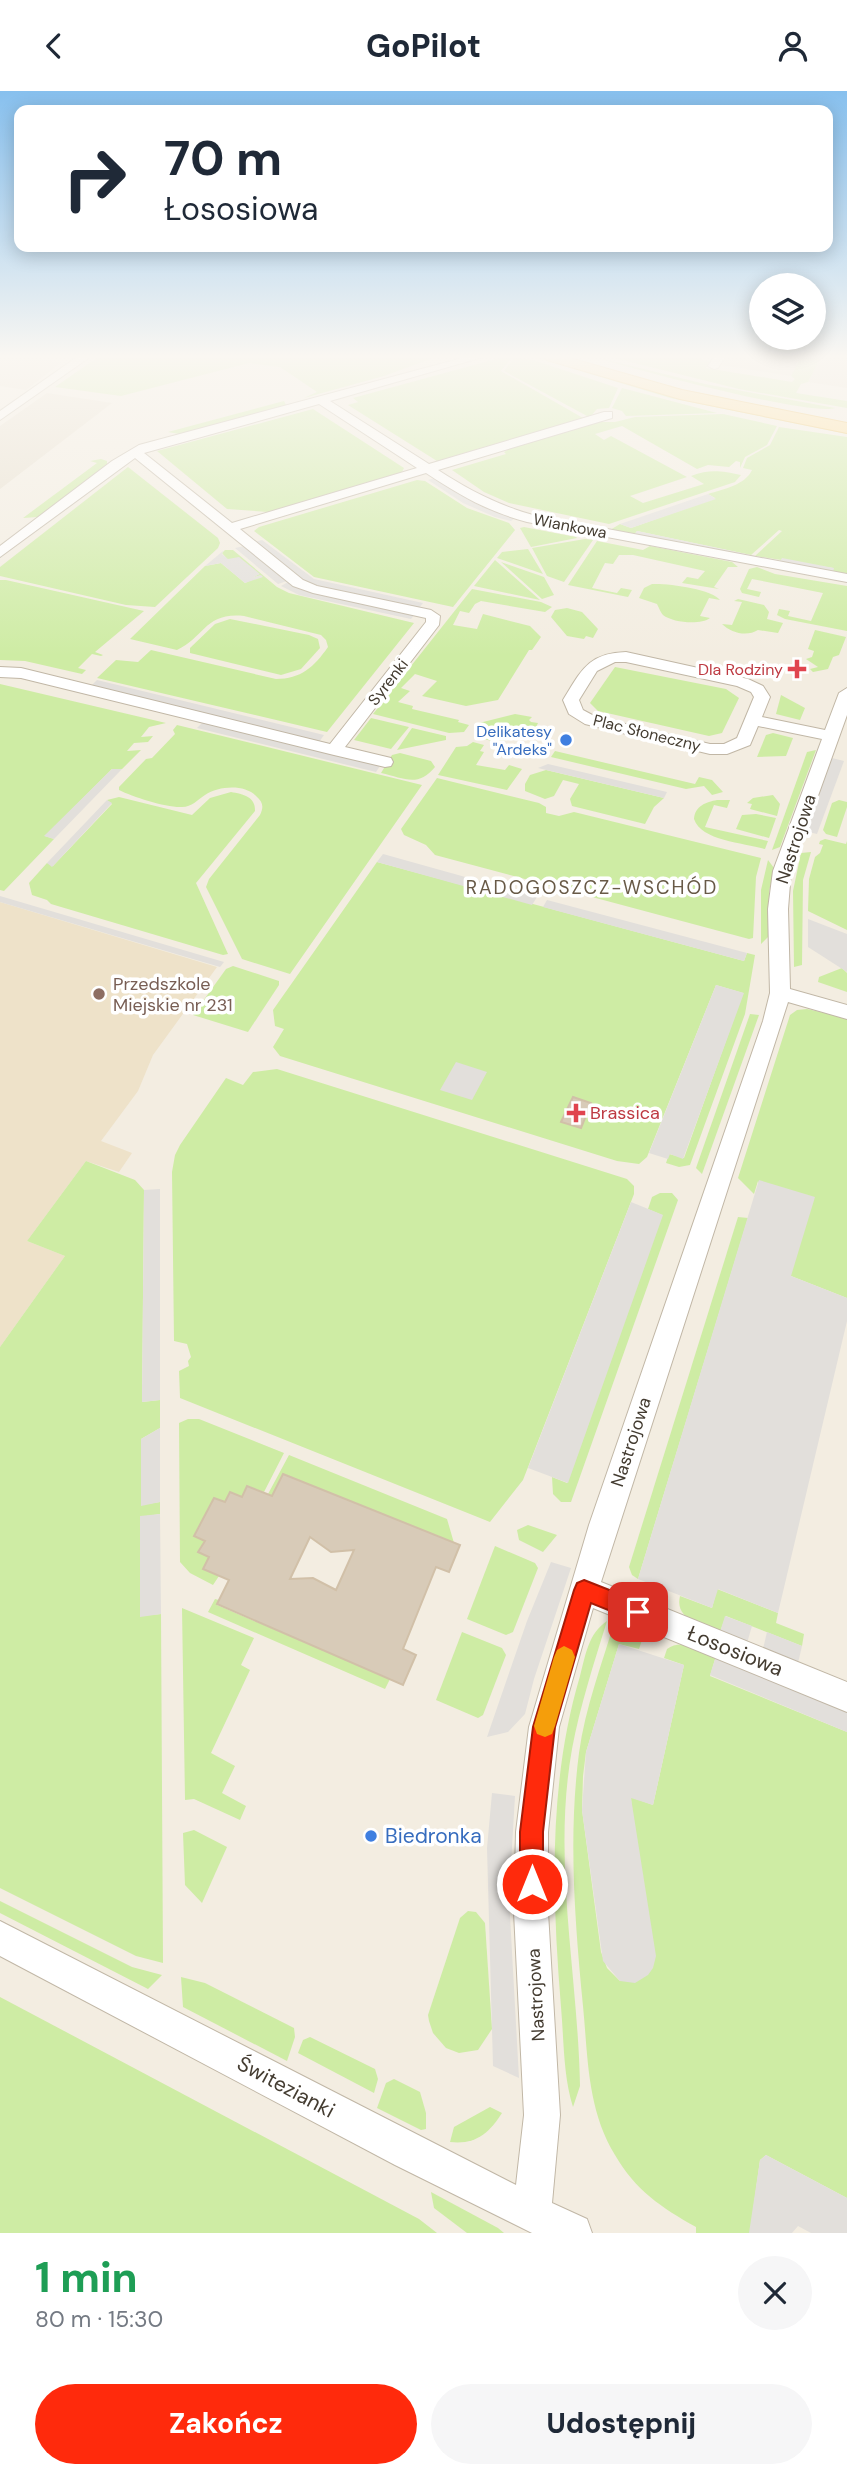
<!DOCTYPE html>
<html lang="pl">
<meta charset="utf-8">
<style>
body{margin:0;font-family:"DM Sans",sans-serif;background:#f6f6f7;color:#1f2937;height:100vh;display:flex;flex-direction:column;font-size:26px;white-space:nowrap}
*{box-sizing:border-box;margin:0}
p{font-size:23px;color:#747a83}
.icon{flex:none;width:38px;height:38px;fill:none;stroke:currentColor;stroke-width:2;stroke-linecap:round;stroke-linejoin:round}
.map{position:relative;height:2142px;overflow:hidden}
.panel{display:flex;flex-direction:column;background:#fff;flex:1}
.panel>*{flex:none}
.hud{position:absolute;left:14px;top:14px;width:819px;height:147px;border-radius:14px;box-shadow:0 4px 18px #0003;background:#fff;color:#1f2937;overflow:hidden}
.buttons{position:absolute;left:749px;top:182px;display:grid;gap:14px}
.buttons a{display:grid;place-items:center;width:77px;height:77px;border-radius:50%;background:#fff;box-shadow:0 4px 18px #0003;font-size:35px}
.pin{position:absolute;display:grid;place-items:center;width:60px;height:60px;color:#fff;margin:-30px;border-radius:14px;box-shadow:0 4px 10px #0006}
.me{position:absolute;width:77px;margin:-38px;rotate:0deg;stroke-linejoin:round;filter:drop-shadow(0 0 5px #0008)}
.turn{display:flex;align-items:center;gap:24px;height:147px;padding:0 35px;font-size:32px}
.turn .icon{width:91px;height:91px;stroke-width:2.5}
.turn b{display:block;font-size:49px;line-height:60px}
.round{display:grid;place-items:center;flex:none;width:74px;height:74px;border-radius:37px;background:#f6f6f7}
.summary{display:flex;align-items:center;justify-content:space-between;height:119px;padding:0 35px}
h1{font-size:42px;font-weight:800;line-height:52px;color:#1e9e55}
.button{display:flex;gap:14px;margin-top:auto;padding:14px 35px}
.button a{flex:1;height:80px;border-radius:42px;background:#ff2a0c;color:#fff;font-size:28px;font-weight:800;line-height:80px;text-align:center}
.button a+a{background:#f6f6f7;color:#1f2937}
header{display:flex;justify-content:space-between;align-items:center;height:91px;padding:0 35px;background:#fff;font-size:32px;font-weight:800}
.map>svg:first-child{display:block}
.residential{fill:#e7dfce}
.education{fill:#eee2c9}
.green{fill:#ceeca4}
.parking{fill:#e2dfdb}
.building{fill:#d8cbb8;stroke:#d1c0a8;stroke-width:2;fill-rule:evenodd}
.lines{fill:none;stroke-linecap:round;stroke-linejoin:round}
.minor-casing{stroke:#c1b7a6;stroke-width:2}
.major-casing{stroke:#f0bc52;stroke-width:2}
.minor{fill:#fff;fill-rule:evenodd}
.major{fill:#ffdc8e;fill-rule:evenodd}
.route{fill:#ff2a0c;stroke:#a61b08;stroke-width:2}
.slow{fill:#f59e0b}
.health-dot{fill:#e0444e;stroke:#fff;stroke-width:2.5}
.shop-dot{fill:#3f7fe0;stroke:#fff;stroke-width:2.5}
.education-dot{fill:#8d6e63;stroke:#fff;stroke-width:2.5}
.labels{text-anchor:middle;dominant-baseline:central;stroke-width:7;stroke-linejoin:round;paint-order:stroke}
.far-street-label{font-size:16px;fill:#443c31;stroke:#fff}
.far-health-label{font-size:16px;fill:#be3a42;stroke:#fff;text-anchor:end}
.far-shop-label{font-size:16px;fill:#366cbe;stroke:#fff;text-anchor:end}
.street-label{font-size:18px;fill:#443c31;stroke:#fff}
.education-label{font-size:18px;fill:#785e54;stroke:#fff;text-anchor:start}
.health-label{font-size:18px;fill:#be3a42;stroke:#fff;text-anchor:start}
.neighbourhood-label{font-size:19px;letter-spacing:2px;fill:#685a47;stroke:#fff}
.near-street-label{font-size:21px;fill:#443c31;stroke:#fff}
.near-shop-label{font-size:21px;fill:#366cbe;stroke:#fff;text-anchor:start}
</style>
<header><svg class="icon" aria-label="back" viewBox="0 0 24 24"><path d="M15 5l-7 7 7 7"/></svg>GoPilot<svg class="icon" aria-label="person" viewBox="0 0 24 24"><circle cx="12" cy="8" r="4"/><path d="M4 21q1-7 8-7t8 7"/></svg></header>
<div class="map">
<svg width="847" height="2142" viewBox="0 0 847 2142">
<rect width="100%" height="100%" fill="#f3ede1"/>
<g class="residential">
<path d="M0 266H30L62 271 26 299 0 295Z"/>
<path d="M727 266H801L791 285 721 274Z"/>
<path d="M821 266H847V297L808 291Z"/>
<path d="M47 302 112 312 0 398V335Z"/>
</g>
<path class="education" d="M0 811 217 876 153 964 138 1000 101 1050 132 1062 119 1081 86 1070 27 1150 65 1165 0 1256Z"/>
<g class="green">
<path d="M98 266H436L384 285 304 307 317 301 280 276 249 272 121 305 55 296Z"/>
<path d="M503 266H512L501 280 583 327 437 370 348 314 358 311 353 307Z"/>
<path d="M515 266 533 269 618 297 609 317 597 318 590 326 587 325 504 280Z"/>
<path d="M534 266H542L678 307 847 341V343L670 307Z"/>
<path d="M595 266 705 293 835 317C812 326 628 277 595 266Z"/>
<path d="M610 266H692L710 270 706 277 792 291 795 288 791 285 801 266H821L808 291 801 293 796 302 847 310V317L739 298Z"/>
<path d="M622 297 717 322 626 325 622 320 612 317Z"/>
<path d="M284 310 286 314 179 343 168 341Z"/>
<path d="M313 318 404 377 402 381 268 421 227 418 157 360Z"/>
<path d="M723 323 777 335 767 354 745 366 740 377V371L736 370 729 376 708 374 697 378 622 335 595 343 604 349 611 345 687 386 630 405 643 412 704 393 691 385C710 378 721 380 741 384L735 391 609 433 509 412 484 401 452 379 506 363 504 361 509 358 599 331H615L635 326Z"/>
<path d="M779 336 847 346V484L833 481V477L755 465 782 440 779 439 751 464 637 440 634 444 610 439 620 433 631 437 715 407 708 403C724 398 745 394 752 379L743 377 747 367 770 354Z"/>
<path d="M101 368 107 370V373L38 426 23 427 97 372 90 370Z"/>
<path d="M128 376 218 447 220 452 218 457 155 516 126 514 0 485V476Z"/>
<path d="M417 389 425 390 467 417 509 432 515 439 453 516 314 486 254 440 259 436Z"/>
<path d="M524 436 576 446 577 447 531 456 520 437Z"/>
<path d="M585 448 593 449 564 491 547 485 532 457Z"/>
<path d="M597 450 643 459 650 455 732 471 738 476H728L714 496 719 498 682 492 687 486 698 488 705 480 633 464H619L613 473 605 472 592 497 617 502 621 497 632 499 628 506 568 494Z"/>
<path d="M528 458 543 483 497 467 502 461Z"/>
<path d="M225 459H233L277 496 289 502 414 532 327 641 97 587 116 569 138 571 151 559 276 588C301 588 314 576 328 556L326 549 321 544 244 525C205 521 205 546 177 559L130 548 205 475 221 472 245 492 261 484 252 487 259 483 228 469 222 462Z"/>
<path d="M495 469 540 509 474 495Z"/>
<path d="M501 471 544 486 554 504 542 508Z"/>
<path d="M757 476 775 483 847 495V540L785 528 777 524 779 518 790 520 788 525 811 530 823 502 752 488 747 498 761 501 759 506 742 502 740 498 749 478Z"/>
<path d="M0 489H6L144 520 95 561 103 564 101 565 92 563 78 577 86 579 82 583 25 570 0 569Z"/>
<path d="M652 493C667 492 712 498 720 509L709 507 700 525 710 527C701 534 673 532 663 524 661 522 658 515 657 513L639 507 644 497Z"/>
<path d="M472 498 541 511 552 516 545 521 481 510 475 513 469 522 460 520 453 534 477 538 483 523 530 535 541 546 532 559H529L498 609 466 615 422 605 437 590 415 583 401 597 410 600 398 611 413 615 412 618 459 629 458 631 469 634 464 641 449 642 373 623Z"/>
<path d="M738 508 764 514 769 521 767 528 783 532 778 542 758 539C747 546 731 542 722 533L732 534 742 511 734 510Z"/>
<path d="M567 517 582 521 598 538 593 547 586 545 584 548 567 545 551 526 555 519Z"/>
<path d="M230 528 309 544 318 548 320 557 301 578 281 584 190 562V557L215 533Z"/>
<path d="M815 539 846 546 839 564 833 566 828 578 813 581 810 578 818 576 806 568 812 566 814 560 808 558Z"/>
<path d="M615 576 726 598 739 607 722 642 709 645 598 620 590 612Z"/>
<path d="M0 593 166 632 149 636 141 646 153 645 148 651 134 652 127 660 141 659 122 678H112L45 745 54 748 4 800 0 799Z"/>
<path d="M781 604 805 617 800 629 776 623Z"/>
<path d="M515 623 532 626 529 629 531 631 538 632 533 642C514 647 488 658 474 640L479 632Z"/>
<path d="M371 627 409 636 391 658 354 649Z"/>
<path d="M177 634 422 694 290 883 242 868 206 796 209 788 260 724C264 716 263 711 256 705 244 693 219 695 205 704 197 709 192 716 182 716 167 717 133 706 119 699V696L146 668 152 667 175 643 173 639Z"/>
<path d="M412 637 446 645V649L397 659Z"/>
<path d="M773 642 793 647 786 665 757 666 766 644Z"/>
<path d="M473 651 484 654 480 660 484 661 476 674 505 679 509 674 522 678 507 699 438 684 456 656 467 655Z"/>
<path d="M816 659 780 756 772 759 807 661Z"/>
<path d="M555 660 695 693 699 686 712 689 723 701 712 704 704 695 686 698 551 666Z"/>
<path d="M400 662 431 670 435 676C418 697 404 687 381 682L392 664Z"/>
<path d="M546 679 664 707 654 716 645 733 572 715 570 708 579 693 563 689 554 705 545 708 525 700V693L530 684Z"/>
<path d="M437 687 539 712 546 716V722L559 725 574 721 761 767 756 786 753 847 749 848 435 764 426 754 404 744 401 738Z"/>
<path d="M231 701C243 703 256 706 255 720L196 792 228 863 223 864 51 813 47 809 32 804 29 792 47 772 53 775 112 713 107 709 119 706 192 724 210 707Z"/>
<path d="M773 704 780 713 777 725 750 718 752 713 747 712 753 707Z"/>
<path d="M717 709H730L727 717 714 714 705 736 768 750 765 758C745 752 701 750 694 728 695 715 706 711 717 709Z"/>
<path d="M839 709 847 711V716L837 746 826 743 823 739 832 712Z"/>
<path d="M756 723 776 727 769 747 736 738 742 724Z"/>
<path d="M825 748 846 753 847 750V839L808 820 809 788 815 766 820 762 823 754 819 753 820 750Z"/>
<path d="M811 761 803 789 802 874 794 876 793 800 801 762Z"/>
<path d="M768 769 774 777 769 801 768 846 761 853V799Z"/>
<path d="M377 771 744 870 747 862 755 864 745 923 690 1074 679 1076 666 1072 669 1063 684 1067 743 902 716 894 647 1066 639 1073 617 1070 280 965 273 956 284 938 275 935 273 919Z"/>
<path d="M233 875 279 890V894L248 941 193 924 226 878Z"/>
<path d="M842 877 847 882V901L818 891 819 886Z"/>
<path d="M807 918 847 927V1207L791 1185 758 1090 754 1103 738 1087 790 924 797 919Z"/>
<path d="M750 923 759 924 702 1083 696 1077Z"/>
<path d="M277 978 627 1088 634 1095V1103L523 1389 490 1431 180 1307 179 1280 189 1275 188 1270 191 1266 187 1253 174 1250 172 1081 175 1064 180 1054 226 987 243 994 253 981Z"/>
<path d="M86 1070 135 1089 144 1099 142 1311 160 1309V1337L141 1348V1414L160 1411V1423L140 1426V1525L161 1523 163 1872 136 1865 0 1797V1256L65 1165 27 1150Z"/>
<path d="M660 1102H672L678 1109 571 1411H561L553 1403 552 1386 567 1392 662 1124 648 1118 652 1106Z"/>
<path d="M738 1126 748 1127 638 1488 632 1484 629 1476Z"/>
<path d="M188 1328H199L284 1362 264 1401 247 1395 242 1406 231 1401 225 1411 214 1408 194 1445 205 1450 198 1461 209 1466 204 1478 219 1485 213 1494 190 1482 180 1471 179 1332Z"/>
<path d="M289 1364 447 1428 454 1452 284 1383 272 1405 268 1403Z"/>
<path d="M528 1434 557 1444 543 1461 519 1449 517 1439Z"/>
<path d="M495 1455 535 1472 538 1477 513 1541 506 1544 467 1528Z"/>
<path d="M717 1498 778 1522 776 1532 804 1543 802 1555 726 1525 720 1541C703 1534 674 1529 680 1505L712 1517Z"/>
<path d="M215 1508 219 1509 217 1514 390 1588 385 1598 208 1521Z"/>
<path d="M182 1517 254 1547 241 1574 250 1579 211 1662 235 1675 222 1702 246 1715 240 1729 194 1708 185 1709Z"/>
<path d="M615 1529 635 1534 642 1549 639 1558 619 1553 586 1661 583 1685 582 1719 601 1861 607 1877 620 1890 632 1728 631 1706 653 1714 684 1574 664 1567 667 1558C682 1547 700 1559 716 1565L710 1585 847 1641V2107L766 2064 760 2069 750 2142H696V2136C662 2117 635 2099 615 2064 587 2018 588 1966 583 1915 575 1832 568 1746 579 1662 585 1617 602 1573 615 1529Z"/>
<path d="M607 1530C594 1572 580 1615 572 1658 552 1770 578 1883 580 1995L573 2016C563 1984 564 1949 561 1916 552 1805 548 1693 580 1585 586 1563 588 1543 607 1530Z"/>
<path d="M462 1541 502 1557 506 1564 483 1624 478 1627 436 1609Z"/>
<path d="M194 1739 227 1756 202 1812 185 1794 183 1742Z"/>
<path d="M0 1810 132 1876 162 1884 148 1898 0 1822Z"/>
<path d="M468 1820 476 1821 485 1832 492 1938 478 1959 459 1962 446 1957 433 1942 429 1930 428 1924 460 1827Z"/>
<path d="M181 1886 205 1892 294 1937 295 1946 287 1970 183 1916Z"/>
<path d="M0 1906 419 2128 437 2142H0Z"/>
<path d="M310 1946 375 1978 378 1988 374 2002 298 1962 303 1949Z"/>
<path d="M394 1988 420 2001 426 2022V2038L421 2039 377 2017 386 1992Z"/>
<path d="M490 2016 502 2022C489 2042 476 2054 450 2051L454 2036Z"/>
<path d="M431 2101 498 2137 504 2142H467L434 2117Z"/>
</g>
<g class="parking">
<path d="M435 387 480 415 515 427 511 430 495 426 463 412 428 389Z"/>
<path d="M708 403 716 408 631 437 620 433Z"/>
<path d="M637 440 780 470 782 467 834 477 833 481 634 444Z"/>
<path d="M262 449 314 488 423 512 419 517 311 493 302 490 254 451Z"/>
<path d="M244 455 287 490 278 493 235 457Z"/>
<path d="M223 460 222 463 228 468 239 466 260 483 252 487 261 484 263 486 245 492 221 472 205 475Z"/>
<path d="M288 491 298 496 415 523 411 528 299 504 281 495Z"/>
<path d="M97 589 324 644 319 651 92 594Z"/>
<path d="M203 631 380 675 376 681 197 637Z"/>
<path d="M832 667 844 670 817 743 804 740Z"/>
<path d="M548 673 667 701 664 707 538 677Z"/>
<path d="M112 678H122L54 748 44 745Z"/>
<path d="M107 709 112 712 52 776 47 772Z"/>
<path d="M383 763 537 806 532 814 377 771Z"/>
<path d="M0 805 224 871 220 876 0 811Z"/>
<path d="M547 809 747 862 744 870 543 816Z"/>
<path d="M808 828 847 843V881L808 856Z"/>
<path d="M716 894 744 902 683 1068 670 1063 668 1068 649 1062Z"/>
<path d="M456 971 487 981 472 1009 440 999Z"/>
<path d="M759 1089 815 1106 791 1185 847 1207V1230L778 1522 718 1498 712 1517 638 1488Z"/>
<path d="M160 1098V1309L142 1311 144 1099Z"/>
<path d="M631 1111 663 1124 568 1392 528 1377Z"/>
<path d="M160 1337V1411L141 1415V1348Z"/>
<path d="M160 1423 161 1523 140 1526V1425Z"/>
<path d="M551 1471 571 1477 534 1588 525 1623 508 1641 487 1646 527 1530Z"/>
<path d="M725 1525 752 1535 747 1552 720 1541Z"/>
<path d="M767 1541 802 1555 798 1572 763 1558Z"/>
<path d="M619 1553 684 1574 653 1714 631 1707 656 1865 653 1877 648 1884 635 1892 620 1890 603 1870 582 1719 586 1661Z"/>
<path d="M716 1565 847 1619V1641L710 1584Z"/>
<path d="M492 1702 515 1705 509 1807 519 1987 493 1975 487 1757Z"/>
<path d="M766 2064 847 2107V2142H811L798 2135 792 2142H749L760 2069Z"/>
</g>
<g class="building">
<path d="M573 1006 591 1012 581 1037 561 1031Z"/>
<path d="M283 1383 460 1454 449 1481 436 1476 403 1558 416 1564 403 1594 217 1513 229 1489 203 1478 209 1466 198 1461 205 1450 194 1445 214 1407 225 1411 230 1401 242 1406 247 1395 272 1405ZM310 1446 331 1461 354 1459 336 1499 313 1487 290 1488Z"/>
</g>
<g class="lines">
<g class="minor-casing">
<g id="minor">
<path d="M77 266H90L0 329V320Z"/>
<path d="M466 266H483L330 310 429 373 604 321H612V327L438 379C469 399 497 414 533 424L847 483V491L527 431C487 420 461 405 426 382L240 438 303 489 317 495 431 519 440 525 439 534 345 656 391 667 393 671 391 675 385 676 334 664 21 587 0 586V576L21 577 330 653 426 531V527L313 502 293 495 135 367 0 466V455L112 370 139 354ZM319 313 417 377 232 432 144 362Z"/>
<path d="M714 266H725L718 277 714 278 708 275Z"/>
<path d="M626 561 748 588 763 595 770 606 762 626 825 639 839 602 847 597V624L791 780 788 818 790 898 847 914V928L788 911 601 1491 847 1591V1621L593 1517 559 1636 548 1741V1821L560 2024 552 2112 587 2128 592 2142H532L395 2074 0 1865V1830L516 2094 524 2024 514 1821 516 1741 529 1636 589 1434 763 930 770 902 768 818 773 780 822 648 758 635 750 654 727 663H710L585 633 569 623 563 609C581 580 588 562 626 561ZM615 571H626L737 595 751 601 754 606 737 647 724 653H710L596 626 583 619 579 609 597 580Z"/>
</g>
</g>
<g class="major-casing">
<path id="major" d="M545 266H566L682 299 847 332V342L680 308 547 269Z"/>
</g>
<use href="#minor" class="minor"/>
<use href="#major" class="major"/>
</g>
<linearGradient id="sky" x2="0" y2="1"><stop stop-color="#87c0ee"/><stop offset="0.47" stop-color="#faf7f2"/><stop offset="1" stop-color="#faf7f2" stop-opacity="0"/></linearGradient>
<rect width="847" height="565" fill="url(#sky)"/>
<path class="route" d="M584 1489 645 1513 648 1521 645 1528 638 1531 591 1512 555 1636 543 1741V1793L540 1802 532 1805 523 1802 520 1793V1741L533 1636 574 1499 577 1492Z"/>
<path class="slow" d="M564 1555 572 1559 575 1566 555 1635 552 1643 545 1646 537 1643 534 1635 554 1566 557 1559Z"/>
<g class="health-dot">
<path d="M793.5 567.5h7v7h7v7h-7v7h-7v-7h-7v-7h7z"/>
<path d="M572.5 1011.5h7v7h7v7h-7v7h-7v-7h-7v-7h7z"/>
</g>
<g class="shop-dot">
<circle cx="566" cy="649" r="7"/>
<circle cx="371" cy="1745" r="7"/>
</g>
<circle class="education-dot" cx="99" cy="903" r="7"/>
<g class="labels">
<g class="far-street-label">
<text transform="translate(570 435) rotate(11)">Wiankowa</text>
<text transform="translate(388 591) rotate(-52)">Syrenki</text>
<text transform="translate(647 642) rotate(14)">Plac Słoneczny</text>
</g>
<g class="far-health-label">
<text x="783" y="578">Dla Rodziny</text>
</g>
<g class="far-shop-label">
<text x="552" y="640">Delikatesy<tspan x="552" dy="18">"Ardeks"</tspan></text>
</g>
<g class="street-label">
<text transform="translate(796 748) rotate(-72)">Nastrojowa</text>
<text transform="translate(631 1351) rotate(-72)">Nastrojowa</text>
<text transform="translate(536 1904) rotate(-93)">Nastrojowa</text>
</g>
<g class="education-label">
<text x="113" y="893">Przedszkole<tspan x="113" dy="21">Miejskie nr 231</tspan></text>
</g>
<g class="health-label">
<text x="590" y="1022">Brassica</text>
</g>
<g class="neighbourhood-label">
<text x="592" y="796">RADOGOSZCZ-WSCHÓD</text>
</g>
<g class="near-street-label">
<text transform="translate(735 1560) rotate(22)">Łososiowa</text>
<text transform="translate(286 1996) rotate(28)">Świtezianki</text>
</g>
<g class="near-shop-label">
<text x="385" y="1745">Biedronka</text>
</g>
</g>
</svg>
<div class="buttons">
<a><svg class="icon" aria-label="layers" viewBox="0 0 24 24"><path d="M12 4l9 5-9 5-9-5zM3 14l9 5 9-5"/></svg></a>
</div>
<div class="pin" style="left:638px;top:1521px;background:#d93025"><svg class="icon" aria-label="arrive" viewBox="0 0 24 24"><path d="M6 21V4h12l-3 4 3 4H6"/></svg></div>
<svg class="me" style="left:532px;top:1793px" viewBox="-20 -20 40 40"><circle r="17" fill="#ff2a0c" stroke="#fff" stroke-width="3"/><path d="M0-11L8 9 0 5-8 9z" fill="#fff"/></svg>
<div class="hud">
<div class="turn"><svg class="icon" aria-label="right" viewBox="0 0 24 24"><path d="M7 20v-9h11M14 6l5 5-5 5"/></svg><div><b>70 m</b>Łososiowa</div></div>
</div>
</div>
<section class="panel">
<div class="summary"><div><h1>1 min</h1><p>80 m · 15:30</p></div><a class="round"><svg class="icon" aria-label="close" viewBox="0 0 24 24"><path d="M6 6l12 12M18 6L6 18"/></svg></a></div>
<div class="button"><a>Zakończ</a><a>Udostępnij</a></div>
</section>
